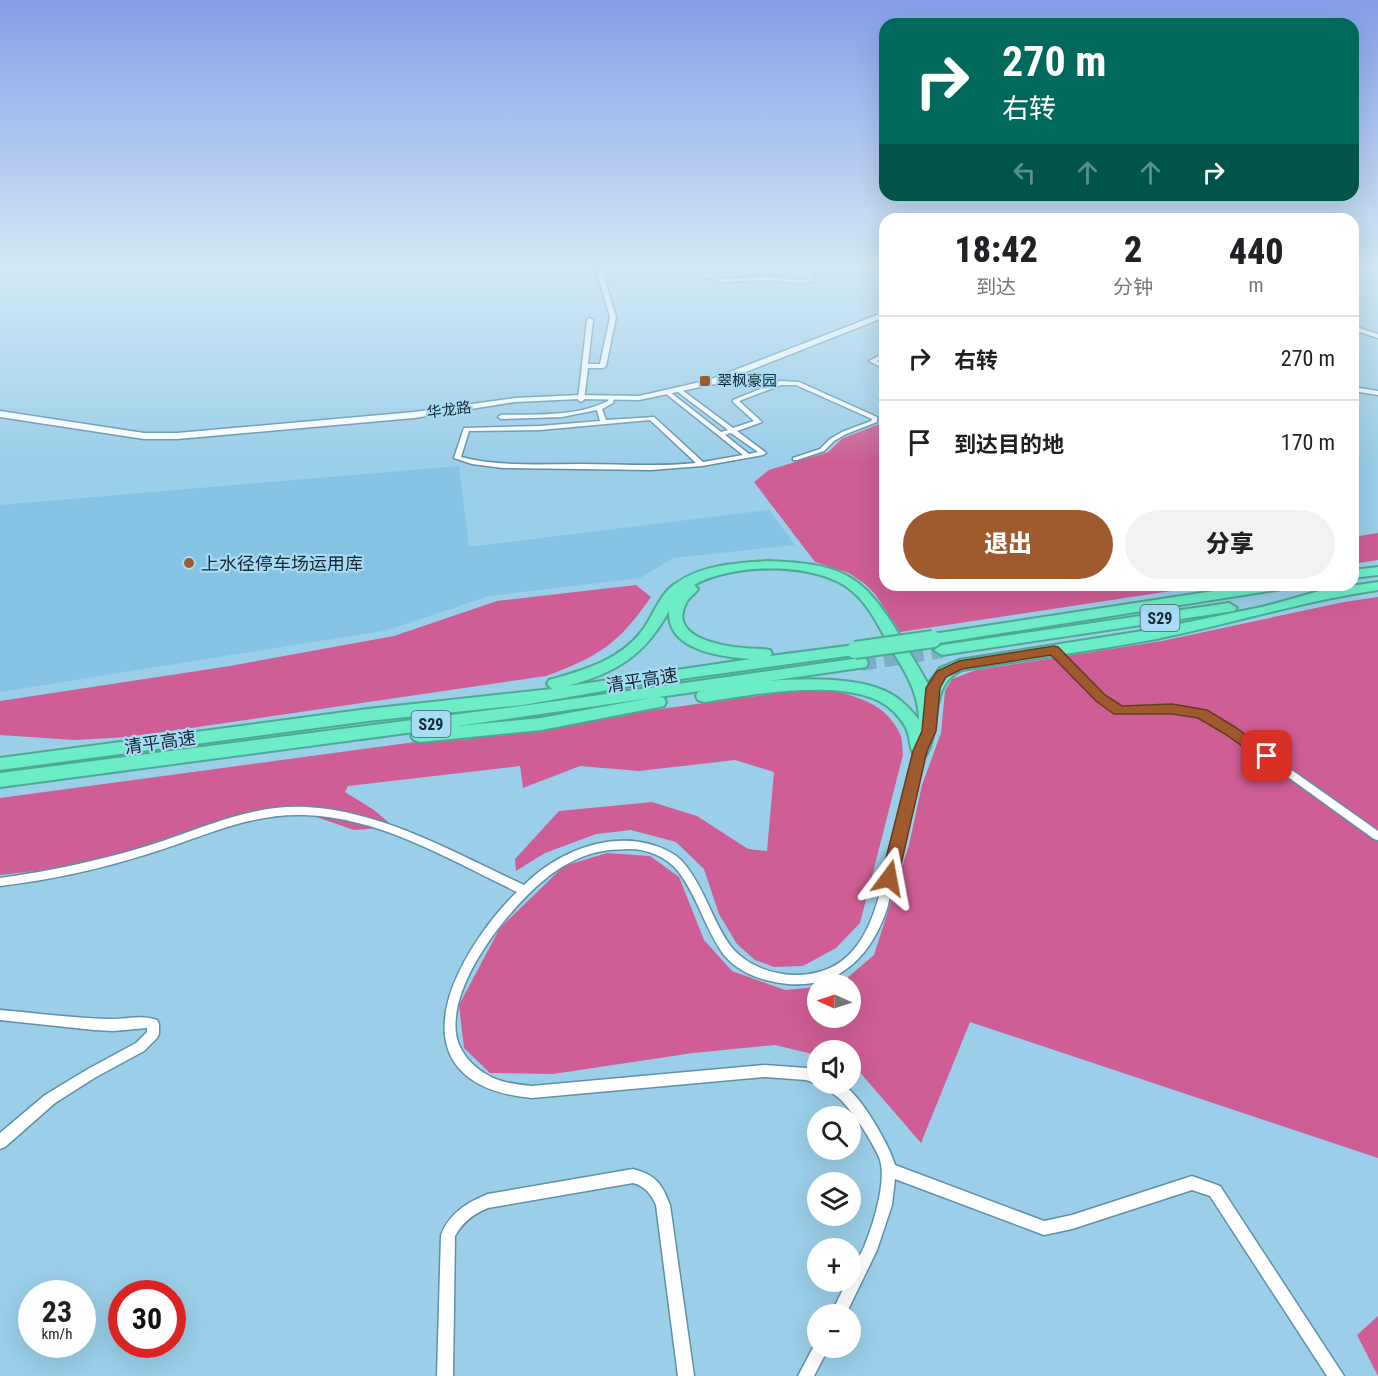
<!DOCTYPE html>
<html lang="zh">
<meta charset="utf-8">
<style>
body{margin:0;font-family:"Roboto Condensed","Noto Sans SC",sans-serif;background:#f2f2f2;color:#202124;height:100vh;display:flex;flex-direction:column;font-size:22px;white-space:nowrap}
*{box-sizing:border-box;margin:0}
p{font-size:20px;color:#757577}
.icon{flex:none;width:33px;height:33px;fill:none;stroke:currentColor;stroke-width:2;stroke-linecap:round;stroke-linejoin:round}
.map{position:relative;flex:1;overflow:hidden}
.side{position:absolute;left:879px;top:213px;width:480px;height:378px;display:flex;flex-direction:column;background:#fff;border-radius:18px;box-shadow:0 6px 24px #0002}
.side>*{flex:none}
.guide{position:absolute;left:879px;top:18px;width:480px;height:183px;border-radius:18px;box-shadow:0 6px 24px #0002;background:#00695c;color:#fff;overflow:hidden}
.needle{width:39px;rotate:273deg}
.fabs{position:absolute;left:807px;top:974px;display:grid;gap:12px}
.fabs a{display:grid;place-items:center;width:54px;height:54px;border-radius:50%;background:#fff;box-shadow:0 6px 24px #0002;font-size:30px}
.speed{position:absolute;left:18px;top:1280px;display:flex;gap:12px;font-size:30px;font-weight:700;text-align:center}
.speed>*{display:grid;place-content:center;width:78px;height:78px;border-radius:50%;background:#fff;box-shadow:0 6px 24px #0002;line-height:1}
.speed small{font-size:15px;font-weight:400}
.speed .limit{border:9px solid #d22;background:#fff;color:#111}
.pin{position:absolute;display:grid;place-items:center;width:51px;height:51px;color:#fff;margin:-26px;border-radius:12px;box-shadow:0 3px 9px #0006}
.me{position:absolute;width:66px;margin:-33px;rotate:13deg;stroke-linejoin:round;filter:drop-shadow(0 0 4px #0008)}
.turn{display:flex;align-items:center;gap:21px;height:126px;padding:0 24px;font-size:27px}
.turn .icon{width:78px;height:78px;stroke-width:2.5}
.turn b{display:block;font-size:42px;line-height:51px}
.lanes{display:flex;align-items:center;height:57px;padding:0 24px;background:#0003;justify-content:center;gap:30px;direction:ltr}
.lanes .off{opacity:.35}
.eta{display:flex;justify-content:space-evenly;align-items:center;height:102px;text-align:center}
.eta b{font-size:36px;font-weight:800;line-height:42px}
.action{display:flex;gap:12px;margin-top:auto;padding:12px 24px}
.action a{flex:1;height:69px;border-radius:36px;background:#9f5a2d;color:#fff;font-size:24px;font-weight:800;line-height:69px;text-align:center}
.action a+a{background:#f2f2f2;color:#202124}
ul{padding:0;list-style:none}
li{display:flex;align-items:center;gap:18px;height:84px;padding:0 24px;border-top:2px solid #e0e0e0}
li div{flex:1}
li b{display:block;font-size:22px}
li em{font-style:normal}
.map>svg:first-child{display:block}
.built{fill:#86c2e1}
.forest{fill:#ce5e95}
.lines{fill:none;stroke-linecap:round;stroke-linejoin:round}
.motorway-tunnel{stroke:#7fadc5;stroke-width:16;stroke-dasharray:16 8;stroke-linecap:butt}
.minor-casing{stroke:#5e90aa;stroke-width:3}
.tertiary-casing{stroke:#5e90aa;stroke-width:3}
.motorway-casing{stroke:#4ea994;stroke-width:4}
.minor{fill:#fff;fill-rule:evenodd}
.tertiary{fill:#fff;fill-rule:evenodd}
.motorway{fill:#6cedc8;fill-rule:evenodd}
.motorway-bridge-casing{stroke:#4ea994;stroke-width:20;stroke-linecap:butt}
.motorway-bridge{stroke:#6cedc8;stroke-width:16}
.route{fill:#9f5a2d;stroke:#673a1d;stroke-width:1.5}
.poi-dot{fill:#9f5a2d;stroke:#a7dbf6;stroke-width:2}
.labels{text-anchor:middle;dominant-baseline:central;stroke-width:4.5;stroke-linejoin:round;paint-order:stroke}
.far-poi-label{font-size:15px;fill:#152a34;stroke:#a7dbf6;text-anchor:start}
.far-street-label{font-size:15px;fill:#152a34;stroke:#a7dbf6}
.shield{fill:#a7dbf6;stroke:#415f6e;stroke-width:1.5}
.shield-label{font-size:16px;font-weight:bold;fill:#152a34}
.poi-label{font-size:18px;fill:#152a34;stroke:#a7dbf6;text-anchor:start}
.street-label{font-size:18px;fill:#152a34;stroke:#a7dbf6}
</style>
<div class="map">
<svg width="1378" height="1376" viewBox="0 0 1378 1376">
<rect width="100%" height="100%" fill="#9acee9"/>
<path class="built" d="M459 466 469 547 769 510 795 545 673 558 640 578 489 596 388 630 0 692V505Z"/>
<g class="forest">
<path d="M885 422V585H1211L900 632 875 594 865 584 849 573 815 562 754 482 769 470 828 452 843 438Z"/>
<path d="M1378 533V560L1353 564V537Z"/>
<path d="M636 585 651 597C619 643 599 657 546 676L129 737 75 740 0 735V701L230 666 394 636 497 601Z"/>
<path d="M1378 597V1158L970 1022 921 1143 851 1062 850 1050H818L817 1055 775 1045 693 1053 553 1074 490 1073 464 1048 459 1005 500 928 564 866 607 853 650 856 679 877 704 940 732 971 785 990 817 987 818 1017H850V984H840L874 955 909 845 922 785 941 733 945 691 952 679 976 670 1162 641 1344 602Z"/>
<path d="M815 688C847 693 884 700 899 732 903 738 902 748 903 755L860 923 836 948 803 966 774 967 755 960 737 944 719 914 704 869 676 842 631 830 596 834 545 853 516 871 515 859 559 811 652 802 697 816 748 849 767 851 774 772 735 760 639 771 580 766 523 788 520 766 348 786 345 792 374 810 394 827 354 830 305 813 266 809 229 818 109 857 45 870 0 875V798Z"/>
<path d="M1378 1316V1376L1357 1335Z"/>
</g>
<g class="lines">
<path class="motorway-tunnel" d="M860 663 942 650"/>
<g class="minor-casing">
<g id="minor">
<path d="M604 270H610L603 274 616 317 606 366 603 368H588L584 400 581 402 578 400 587 320 590 318 593 320 588 364H600L610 317 597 273Z"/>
<path d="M698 270H703C722 286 748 275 771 277 784 278 796 281 809 280L804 270H808L815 281 801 283 769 280 723 282 705 277Z"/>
<path d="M1353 326 1378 334V338L1353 330Z"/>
<path d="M885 353V357L877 361 885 365V369L869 361Z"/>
<path d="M780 381 799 382 877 417V422L846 434 834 441 824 451 797 460H793V458L820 449 830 439 842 432 871 421 872 419 796 385H781L739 401 762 422 737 431 765 452 766 453 763 455 702 466 651 470 503 468 472 464 454 458 464 428 540 426 600 421 597 410 562 417 501 419 498 417 501 415C536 414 576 417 608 401L609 398 611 397 614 399 613 403 602 409 606 420 654 417 703 462 743 455 665 393 670 392 721 432 728 430 678 392V390H682L733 428 754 421 733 402V400ZM650 420 696 463C657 467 620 464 581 464 540 464 500 467 461 457L469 431 540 430ZM731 433 758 452 749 454 725 435Z"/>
<path d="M1353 387 1378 391V395L1353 391Z"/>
<path d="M1054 647 1057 648 1104 696 1121 708 1172 706 1202 711 1218 718 1378 831V840L1374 839 1212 722 1200 717 1172 712 1116 713 1098 700 1051 652 1050 650 1051 648Z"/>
<path d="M920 748 923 749 925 751 887 909C868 964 830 995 770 981 752 977 736 969 724 955 705 929 698 897 678 871 666 856 645 848 626 849 619 850 611 849 603 851 562 858 531 889 505 920 482 948 451 995 456 1034 460 1058 482 1076 505 1082 514 1084 523 1085 532 1086L765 1065 806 1068 818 1072V1083H821L818 1084 806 1080 765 1077 532 1098C514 1096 495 1093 479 1084 401 1041 474 933 517 892 450 860 380 817 304 815 250 813 202 837 151 853 101 869 51 880 0 886V878C50 871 99 861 147 846 199 830 250 804 306 807 383 811 455 853 524 885 557 852 610 830 656 846 668 850 679 856 686 866 706 891 714 926 733 949 749 966 771 974 794 975 868 976 877 904 891 848 899 816 907 783 915 751L917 749Z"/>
<path d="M0 1010C36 1013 71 1018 107 1019 124 1020 140 1014 157 1020L159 1024V1034L157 1038 144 1051 96 1077 55 1103 5 1147 0 1149V1133L45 1095 88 1069 136 1043 147 1032V1028L113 1031 94 1030 0 1020Z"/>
<path d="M824 1083C830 1083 837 1082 843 1085 861 1095 889 1145 895 1165L1044 1221 1072 1215 1192 1176 1220 1186 1344 1376H1327L1210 1196 1192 1190 1072 1229 1044 1235 895 1179 892 1205 877 1250 846 1314H831L847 1281H850C850 1268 859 1258 864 1247 873 1225 888 1179 879 1157 870 1138 857 1118 843 1102 837 1095 827 1092 824 1083Z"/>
<path d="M633 1169C656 1175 662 1184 670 1205L694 1376H678L656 1205C651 1194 645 1186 633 1183L488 1208C473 1214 463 1222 455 1236L453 1376H437L441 1235C450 1213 466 1203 488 1194Z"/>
<path d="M818 1341V1347H829L814 1376H798L816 1342Z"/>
</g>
</g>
<g class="tertiary-casing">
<path id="tertiary" d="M885 312V317L715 384 639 400 580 399 515 402 414 418 177 439H144L0 417V411L144 433H177L414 412 515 398 580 395 639 396 709 380Z"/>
</g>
<g class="motorway-casing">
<g id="motorway">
<path d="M768 561C840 564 862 572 900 636 909 652 919 668 928 684L940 668 959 660 1155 629 1266 606 1323 590 1378 582V590C1303 601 1230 624 1156 639 1092 651 1027 659 962 670 928 685 942 728 926 755L920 757 914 755C910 748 910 741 908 733 906 725 899 717 893 711 857 674 750 695 704 702L698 700 696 696 698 692C742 680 838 672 880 689 897 695 908 706 919 720 919 694 906 673 893 652 881 631 871 607 852 591 818 561 732 563 694 585L698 589C695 594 689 597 686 603 665 644 742 649 764 649L770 650 772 654 770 656 855 645 863 650 861 654 637 685 523 705 368 721 0 770V758L368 709 552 689 547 684 549 680C584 670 622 660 644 628 654 614 660 594 675 584 701 565 736 563 768 561ZM669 611C667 651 722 657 751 659L568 686C617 672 644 656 669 611Z"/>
<path d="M1378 567V575L1353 578V570Z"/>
<path d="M1253 585H1289L1282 589 933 644 925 639 933 634Z"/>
<path d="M1229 603 1237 608 1234 611 942 655 934 650 942 645Z"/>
<path d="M860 658 866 659 868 663 866 667 659 697 664 698 666 702 664 706 541 730 420 742 414 740 411 736 414 732 0 787V773L529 705ZM651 698 541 718 458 726Z"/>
</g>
</g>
<use href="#minor" class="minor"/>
<use href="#tertiary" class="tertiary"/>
<use href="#motorway" class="motorway"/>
<g class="motorway-bridge-casing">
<path id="motorway-bridge" d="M855 650 933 639"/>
</g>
<use href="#motorway-bridge" class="motorway-bridge"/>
</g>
<linearGradient id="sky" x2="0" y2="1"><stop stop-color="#869ee7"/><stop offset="0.58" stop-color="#d2e9f5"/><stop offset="1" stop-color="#d2e9f5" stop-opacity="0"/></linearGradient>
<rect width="1378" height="462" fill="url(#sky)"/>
<path class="route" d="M1054 646 1058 647 1105 695 1122 706 1172 704 1207 710 1235 727 1275 756 1273 760H1262L1225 734 1198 718 1172 714H1114L1096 701 1051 655 962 669 946 677 940 688 936 731 927 751 898 878 895 882 889 884 884 882 881 878 913 751 922 731 926 688 937 671 959 661Z"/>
<g class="poi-dot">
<rect x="699" y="375" width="12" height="12" rx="3"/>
<circle cx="189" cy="563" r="6"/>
</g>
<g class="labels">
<g class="far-poi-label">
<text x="717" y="381">翠枫豪园</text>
</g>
<g class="far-street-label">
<text transform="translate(449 410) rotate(-8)">华龙路</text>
</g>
<g class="shield">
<rect x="1140.5" y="605" width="39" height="26" rx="4.5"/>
<rect x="411.5" y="711" width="39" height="26" rx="4.5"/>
</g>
<g class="shield-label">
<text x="1160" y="618">S29</text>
<text x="431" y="724">S29</text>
</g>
<g class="poi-label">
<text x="201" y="563">上水径停车场运用库</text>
</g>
<g class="street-label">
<text transform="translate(642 680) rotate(-9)">清平高速</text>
<text transform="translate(160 742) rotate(-8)">清平高速</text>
</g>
</g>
</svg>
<div class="fabs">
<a><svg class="needle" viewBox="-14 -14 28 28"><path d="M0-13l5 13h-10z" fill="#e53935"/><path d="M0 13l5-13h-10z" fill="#757577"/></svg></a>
<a><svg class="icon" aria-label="sound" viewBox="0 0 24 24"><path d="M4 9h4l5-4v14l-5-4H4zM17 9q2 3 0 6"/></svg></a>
<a><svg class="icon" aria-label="search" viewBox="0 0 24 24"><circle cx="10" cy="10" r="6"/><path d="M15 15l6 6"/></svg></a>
<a><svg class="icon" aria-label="layers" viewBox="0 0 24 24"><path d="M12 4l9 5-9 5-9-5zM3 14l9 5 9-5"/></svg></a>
<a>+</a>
<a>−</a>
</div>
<div class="speed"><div>23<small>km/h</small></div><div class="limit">30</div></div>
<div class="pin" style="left:1267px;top:756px;background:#d93025"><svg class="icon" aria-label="arrive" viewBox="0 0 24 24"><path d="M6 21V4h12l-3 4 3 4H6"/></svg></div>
<svg class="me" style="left:889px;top:878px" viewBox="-20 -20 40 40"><path d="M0-17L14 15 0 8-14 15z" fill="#9f5a2d" stroke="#fff" stroke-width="4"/></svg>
<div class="guide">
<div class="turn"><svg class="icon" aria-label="right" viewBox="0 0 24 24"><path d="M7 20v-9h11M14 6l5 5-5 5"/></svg><div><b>270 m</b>右转</div></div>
<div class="lanes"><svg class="icon off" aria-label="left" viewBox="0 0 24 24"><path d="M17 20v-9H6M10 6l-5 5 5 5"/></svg><svg class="icon off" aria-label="ahead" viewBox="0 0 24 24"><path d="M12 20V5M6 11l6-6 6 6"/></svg><svg class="icon off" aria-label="ahead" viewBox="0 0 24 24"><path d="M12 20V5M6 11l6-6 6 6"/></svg><svg class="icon" aria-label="right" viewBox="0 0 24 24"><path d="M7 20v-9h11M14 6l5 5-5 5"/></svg></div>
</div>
<section class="side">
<div class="eta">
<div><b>18:42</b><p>到达</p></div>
<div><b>2</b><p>分钟</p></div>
<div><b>440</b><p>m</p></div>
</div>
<ul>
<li><svg class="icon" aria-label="right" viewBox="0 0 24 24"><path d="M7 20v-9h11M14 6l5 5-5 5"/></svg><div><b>右转</b></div><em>270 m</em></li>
<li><svg class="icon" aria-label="arrive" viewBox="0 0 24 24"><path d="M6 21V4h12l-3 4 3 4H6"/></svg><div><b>到达目的地</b></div><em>170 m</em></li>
</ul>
<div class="action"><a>退出</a><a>分享</a></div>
</section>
</div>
